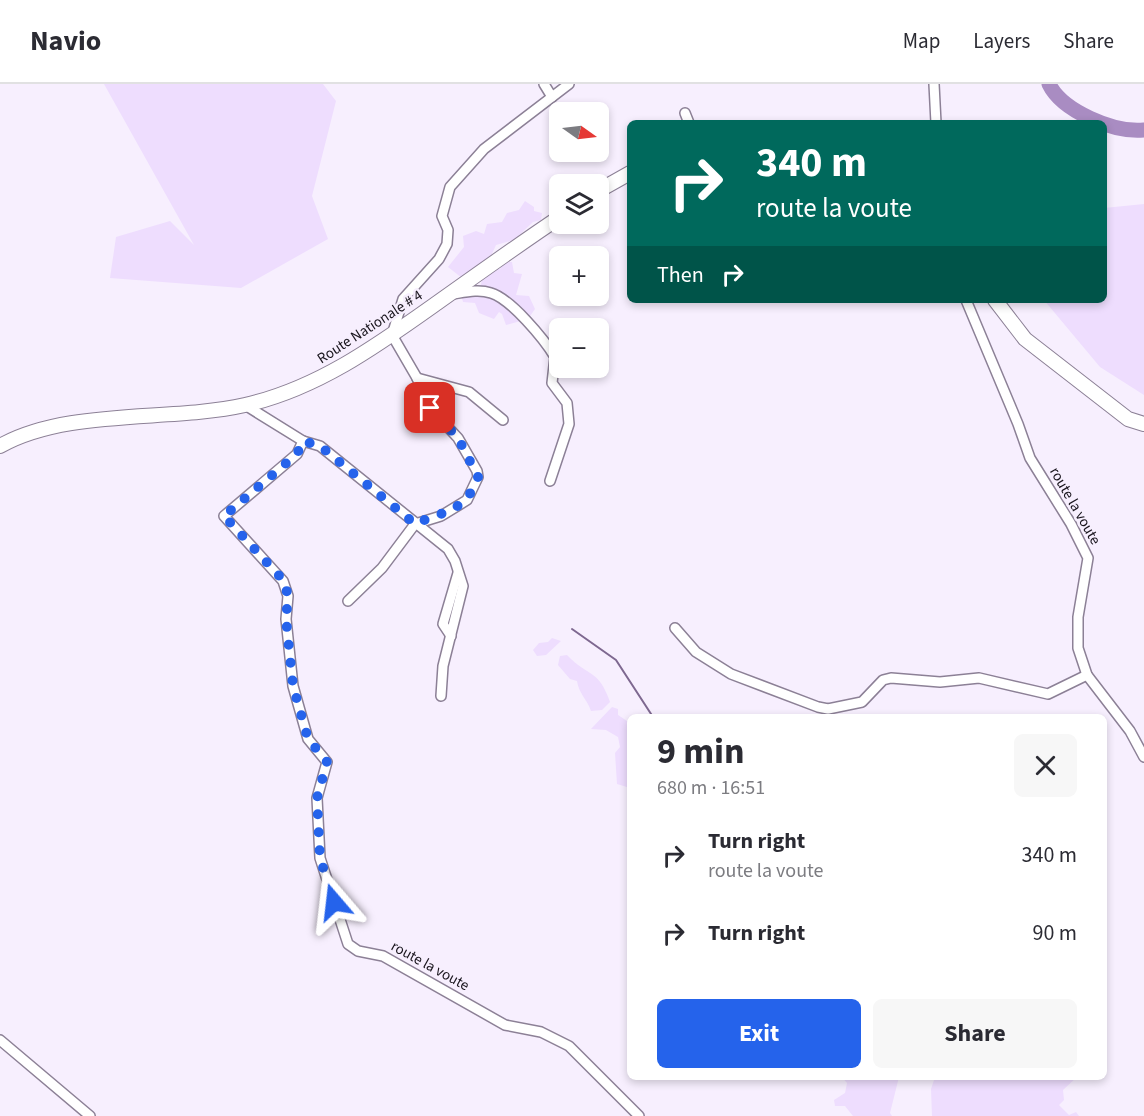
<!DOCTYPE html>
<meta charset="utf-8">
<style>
body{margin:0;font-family:"Source Sans 3",sans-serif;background:#f7f7f7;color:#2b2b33;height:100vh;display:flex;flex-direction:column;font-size:22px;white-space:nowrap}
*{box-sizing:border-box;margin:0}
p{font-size:20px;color:#7c7c81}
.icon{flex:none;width:33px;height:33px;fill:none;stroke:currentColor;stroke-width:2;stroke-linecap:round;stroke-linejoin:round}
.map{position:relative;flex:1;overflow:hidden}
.drawer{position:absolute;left:627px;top:630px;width:480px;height:366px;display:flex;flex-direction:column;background:#fff;border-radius:9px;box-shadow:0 3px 9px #0003}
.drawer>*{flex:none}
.guide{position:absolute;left:627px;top:36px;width:480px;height:183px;border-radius:9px;box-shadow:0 3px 9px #0003;background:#00695c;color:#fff;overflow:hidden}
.needle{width:39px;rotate:104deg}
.controls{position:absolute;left:549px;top:18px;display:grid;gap:12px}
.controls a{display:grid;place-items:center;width:60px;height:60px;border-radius:9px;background:#fff;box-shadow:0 3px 9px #0003;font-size:30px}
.pin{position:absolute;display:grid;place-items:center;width:51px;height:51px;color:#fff;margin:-26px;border-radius:12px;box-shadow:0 3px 9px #0006}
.me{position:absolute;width:66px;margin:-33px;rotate:343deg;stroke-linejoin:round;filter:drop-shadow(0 0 4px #0008)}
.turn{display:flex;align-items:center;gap:21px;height:126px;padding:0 30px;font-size:27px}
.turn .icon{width:78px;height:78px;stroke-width:2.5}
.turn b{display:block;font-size:42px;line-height:51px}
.then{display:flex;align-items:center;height:57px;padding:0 30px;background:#0003;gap:12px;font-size:22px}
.round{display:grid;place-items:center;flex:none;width:63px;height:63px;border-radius:9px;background:#f7f7f7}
.summary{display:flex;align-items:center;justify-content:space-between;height:102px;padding:0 30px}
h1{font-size:36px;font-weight:700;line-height:45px}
.action{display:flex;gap:12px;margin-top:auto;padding:12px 30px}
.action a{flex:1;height:69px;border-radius:9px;background:#2563eb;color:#fff;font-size:24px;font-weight:700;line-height:69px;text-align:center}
.action a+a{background:#f7f7f7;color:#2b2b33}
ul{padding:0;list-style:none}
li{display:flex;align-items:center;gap:18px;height:78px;padding:0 30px}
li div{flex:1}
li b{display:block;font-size:22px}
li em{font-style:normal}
header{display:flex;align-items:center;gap:36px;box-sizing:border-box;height:84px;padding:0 30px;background:#fff;border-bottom:2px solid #e1e1e2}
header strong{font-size:28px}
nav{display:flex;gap:33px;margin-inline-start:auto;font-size:21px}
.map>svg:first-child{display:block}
.green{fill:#eeddfe}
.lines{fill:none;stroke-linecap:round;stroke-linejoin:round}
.stream{stroke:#7e6890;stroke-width:2}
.river{stroke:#a98cc2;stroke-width:15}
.minor-casing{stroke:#8c8096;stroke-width:12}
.primary-casing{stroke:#8c8096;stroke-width:16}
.minor{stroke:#fff;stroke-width:9}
.primary{stroke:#fff;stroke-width:14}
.route{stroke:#2563eb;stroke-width:10;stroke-dasharray:0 18}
.labels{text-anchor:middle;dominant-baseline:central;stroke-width:5;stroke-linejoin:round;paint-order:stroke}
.street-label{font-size:15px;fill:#19151d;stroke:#f7effe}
</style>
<header>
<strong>Navio</strong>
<nav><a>Map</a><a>Layers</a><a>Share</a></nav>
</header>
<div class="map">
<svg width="1144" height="1032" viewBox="0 0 1144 1032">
<rect width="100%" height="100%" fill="#f7effe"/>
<g class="green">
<path d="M104 0H323L336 17 312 112 328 155 241 204 110 194 116 153 170 137 194 161Z"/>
<path d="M525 117 534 123V127L542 129 541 136 533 138 514 156 496 161 491 172 462 194 448 183 464 163 463 152 476 147 484 150 487 140 502 138 507 129 519 126Z"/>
<path d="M1144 120V311L1100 283 1044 216H1104V124Z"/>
<path d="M504 178H512L514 189 522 190 516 211 529 212 535 225 528 235 506 241 502 230 499 228 494 235 479 229 475 219 463 218 461 210 480 204 483 192 493 185H500Z"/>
<path d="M552 554 561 557 546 571 537 572 533 566 539 559 548 558Z"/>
<path d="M567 571C589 594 598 584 610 618L602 626 591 627C587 615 579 610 577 597L570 595 558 581 560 572Z"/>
<path d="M612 623 618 625V631L630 639V704L617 700 615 669 620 663 618 653 606 646 591 645Z"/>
<path d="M842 993H899L890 1029 892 1032H853L845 1022H835L834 1016 845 1009 847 999Z"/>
<path d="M935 993H1077L1063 1006 1064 1016 1059 1021 1069 1031 1076 1028 1079 1032H932L931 1005Z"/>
</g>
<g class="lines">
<path class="stream" d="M572 545 616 576 653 633"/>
<path class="river" d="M1049 0C1062 27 1114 49 1144 46"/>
<g class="minor-casing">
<g id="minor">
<path d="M544 0 552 13"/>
<path d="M934 0 936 39"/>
<path d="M685 29 689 39"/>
<path d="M453 210C466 208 479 205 491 209 511 215 544 255 555 273L552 299 567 319 569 340 550 397"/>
<path d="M966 216 1018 340 1030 374 1071 440 1088 474 1078 533V564L1087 591 1130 647 1144 673"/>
<path d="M417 294 469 308 503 336"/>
<path d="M245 321 303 357 297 370 224 432 283 497 288 512 286 535 293 602 308 655 327 678 317 714 320 774 348 860 358 867 383 872 505 941 541 948 569 962 639 1032"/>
<path d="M303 357 320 362 448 465 455 477 463 502 443 582 441 612"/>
<path d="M348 517 382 484 415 440 441 432 467 416 478 393 477 387 458 354 430 324 417 294 392 251 403 215 439 175 447 160 448 146 442 132 450 103 484 65 569 0"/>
<path d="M675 544 696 568 731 590 818 623 828 625 862 618 883 596 891 594 940 598 979 594 1048 610 1087 591"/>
<path d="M451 552 443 540 458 489"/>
<path d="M0 956 90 1032"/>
</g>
</g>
<g class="primary-casing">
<g id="primary">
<path d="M598 107 630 89"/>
<path d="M995 216 1025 255 1128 335 1144 340"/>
<path d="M0 362C67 324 170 338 245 321 317 305 378 261 437 219 478 190 518 161 560 133"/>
</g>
</g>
<use href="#minor" class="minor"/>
<use href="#primary" class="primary"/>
</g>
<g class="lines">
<path class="route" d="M334 818 320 774 317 714 327 678 308 655 293 602 286 535 288 512 284 497 224 432 297 370 303 357 320 362 415 440C444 427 466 428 478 393L458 354 430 324"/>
</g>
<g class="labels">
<g class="street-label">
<text transform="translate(370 243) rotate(-33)">Route Nationale # 4</text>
<text transform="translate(1075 422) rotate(60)">route la voute</text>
<text transform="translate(430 882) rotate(29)">route la voute</text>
</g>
</g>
</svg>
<div class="controls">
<a><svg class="needle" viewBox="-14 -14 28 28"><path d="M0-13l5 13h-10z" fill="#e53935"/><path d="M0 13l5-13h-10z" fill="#7c7c81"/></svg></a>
<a><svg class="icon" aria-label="layers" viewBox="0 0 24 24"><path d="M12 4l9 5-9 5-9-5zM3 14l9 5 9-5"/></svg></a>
<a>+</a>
<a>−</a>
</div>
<div class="pin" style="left:430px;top:324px;background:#d93025"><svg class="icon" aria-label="arrive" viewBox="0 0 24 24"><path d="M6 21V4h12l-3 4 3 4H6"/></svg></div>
<svg class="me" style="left:334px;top:818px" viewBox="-20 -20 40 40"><path d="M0-17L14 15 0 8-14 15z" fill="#2563eb" stroke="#fff" stroke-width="4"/></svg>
<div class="guide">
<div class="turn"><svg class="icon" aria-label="right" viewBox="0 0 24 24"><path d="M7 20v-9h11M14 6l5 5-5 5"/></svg><div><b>340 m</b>route la voute</div></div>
<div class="then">Then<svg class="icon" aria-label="right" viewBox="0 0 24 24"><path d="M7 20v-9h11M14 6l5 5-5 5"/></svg></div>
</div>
<section class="drawer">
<div class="summary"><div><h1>9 min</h1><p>680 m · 16:51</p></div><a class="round"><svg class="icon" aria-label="close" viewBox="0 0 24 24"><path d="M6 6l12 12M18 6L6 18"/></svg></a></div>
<ul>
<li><svg class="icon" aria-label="right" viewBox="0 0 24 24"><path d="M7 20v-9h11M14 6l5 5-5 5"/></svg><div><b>Turn right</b><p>route la voute</p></div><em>340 m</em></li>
<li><svg class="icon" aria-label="right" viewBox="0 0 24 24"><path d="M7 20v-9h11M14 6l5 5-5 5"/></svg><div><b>Turn right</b></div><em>90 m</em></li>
</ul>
<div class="action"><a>Exit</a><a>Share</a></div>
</section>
</div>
